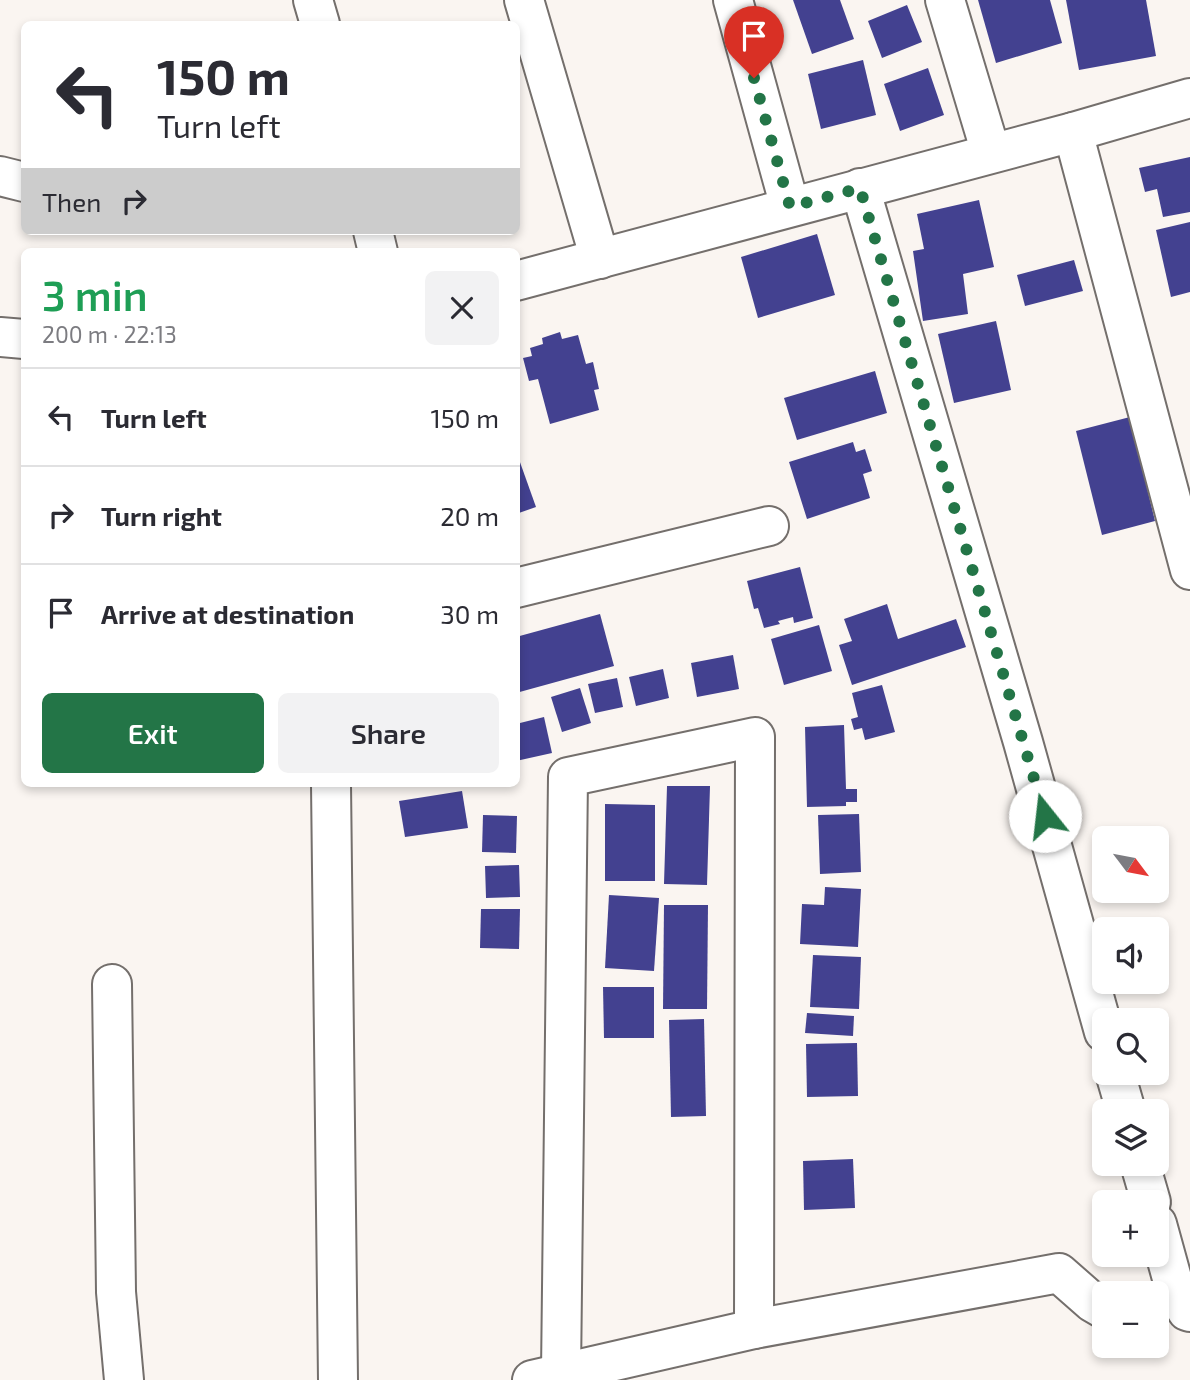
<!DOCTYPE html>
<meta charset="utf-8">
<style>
body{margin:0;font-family:"Exo 2",sans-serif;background:#f2f2f3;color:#2b2b33;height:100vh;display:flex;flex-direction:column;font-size:26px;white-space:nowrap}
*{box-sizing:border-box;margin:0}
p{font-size:23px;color:#7c7c81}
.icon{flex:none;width:38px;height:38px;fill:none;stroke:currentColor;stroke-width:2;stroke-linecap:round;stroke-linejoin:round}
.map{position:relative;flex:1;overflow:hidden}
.panel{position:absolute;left:21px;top:248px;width:499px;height:539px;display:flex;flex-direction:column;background:#fff;border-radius:10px;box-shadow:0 4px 10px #0003}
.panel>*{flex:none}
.top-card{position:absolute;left:21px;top:21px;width:499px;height:214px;border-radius:10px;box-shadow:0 4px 10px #0003;background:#fff;color:#2b2b33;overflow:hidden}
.needle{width:46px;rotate:122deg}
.buttons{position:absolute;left:1092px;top:826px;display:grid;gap:14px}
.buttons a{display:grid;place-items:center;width:77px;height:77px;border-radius:10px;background:#fff;box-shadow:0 4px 10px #0003;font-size:35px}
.pin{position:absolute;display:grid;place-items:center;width:60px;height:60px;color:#fff;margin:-72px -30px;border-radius:50% 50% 50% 0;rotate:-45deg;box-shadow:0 0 7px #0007}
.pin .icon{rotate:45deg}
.me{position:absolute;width:77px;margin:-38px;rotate:344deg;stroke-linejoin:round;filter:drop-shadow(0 0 5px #0008)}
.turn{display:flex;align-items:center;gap:24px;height:147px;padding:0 21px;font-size:32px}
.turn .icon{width:91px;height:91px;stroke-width:2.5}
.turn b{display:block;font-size:49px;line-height:60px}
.then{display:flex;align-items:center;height:66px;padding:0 21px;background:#0003;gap:14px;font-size:26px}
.round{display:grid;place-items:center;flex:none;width:74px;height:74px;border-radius:10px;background:#f2f2f3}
.head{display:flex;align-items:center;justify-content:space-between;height:119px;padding:0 21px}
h1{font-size:42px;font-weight:600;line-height:52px;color:#1e9e55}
.primary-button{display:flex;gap:14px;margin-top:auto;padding:14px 21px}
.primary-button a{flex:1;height:80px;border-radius:10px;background:#237547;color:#fff;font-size:28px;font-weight:600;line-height:80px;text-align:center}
.primary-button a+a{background:#f2f2f3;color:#2b2b33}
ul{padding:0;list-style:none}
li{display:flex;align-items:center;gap:21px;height:98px;padding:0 21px;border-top:2px solid #e1e1e2}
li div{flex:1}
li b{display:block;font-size:26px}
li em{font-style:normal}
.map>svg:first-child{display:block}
.building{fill:#434190}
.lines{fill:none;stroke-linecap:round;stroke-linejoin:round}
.minor-casing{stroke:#746f6c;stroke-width:42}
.minor{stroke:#fff;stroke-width:38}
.route{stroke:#237547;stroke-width:12;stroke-dasharray:0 21.6}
</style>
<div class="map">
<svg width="1190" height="1380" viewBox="0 0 1190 1380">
<rect width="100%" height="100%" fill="#faf5f1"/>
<g class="building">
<path d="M793 0H840L854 39 812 54Z"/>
<path d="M978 0H1050L1062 43 996 63Z"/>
<path d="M1066 0H1146L1156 56 1079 70Z"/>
<path d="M907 5 922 42 882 58 868 21Z"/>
<path d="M863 60 876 115 821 129 808 74Z"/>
<path d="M928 68 944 115 900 131 884 84Z"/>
<path d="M1190 157V212L1163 217 1157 189 1145 192 1139 168Z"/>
<path d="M979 200 994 267 963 274 968 314 923 321 913 251 924 249 917 214Z"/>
<path d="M1190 222V292L1171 297 1156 230Z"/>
<path d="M817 234 835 295 758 318 741 257Z"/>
<path d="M1074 260 1083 291 1025 306 1017 275Z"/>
<path d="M996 321 1011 390 954 403 938 334Z"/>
<path d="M560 332 562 339 578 335 586 364 593 362 599 389 594 390 599 410 550 424 538 379 529 381 523 358 532 356 530 348 543 344 542 338Z"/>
<path d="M875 371 887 413 797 440 784 398Z"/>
<path d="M1130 417 1155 521 1102 535 1076 431Z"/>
<path d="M853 442 856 452 865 449 872 471 863 474 870 498 807 519 789 462Z"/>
<path d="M516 451 536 507 516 514Z"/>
<path d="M800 567 813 618 794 623 793 617 778 621 780 624 764 628 758 608 754 609 747 581Z"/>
<path d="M887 604 898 639 956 619 966 647 852 685 839 645 852 641 844 619Z"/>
<path d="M600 614 614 666 516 693V637Z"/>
<path d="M819 625 832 671 784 685 771 639Z"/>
<path d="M733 655 739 689 697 697 691 663Z"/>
<path d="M663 669 669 698 636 706 629 677Z"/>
<path d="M617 678 623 707 595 713 588 684Z"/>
<path d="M882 685 895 732 865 740 862 728 854 730 851 719 858 717 852 693Z"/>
<path d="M580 688 591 723 562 732 551 697Z"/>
<path d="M544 717 552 753 516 761V724Z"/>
<path d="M844 725 846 789H857V802H846V806L807 807 805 727Z"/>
<path d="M667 786H710L707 885 664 884Z"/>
<path d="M462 791 468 828 405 837 399 801Z"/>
<path d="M605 804 655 805V881H605Z"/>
<path d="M859 814 861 872 820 874 818 815Z"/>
<path d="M483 815 517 816 516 853 482 852Z"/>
<path d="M519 865 520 897 486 898 485 866Z"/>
<path d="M825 887 861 889 858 947 800 944 802 904 824 905Z"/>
<path d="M609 895 659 898 654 971 605 968Z"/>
<path d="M664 905H708L707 1009H663Z"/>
<path d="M481 909H520L519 949 480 948Z"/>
<path d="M813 955 861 957 859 1009 810 1007Z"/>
<path d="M603 987H654V1038H604Z"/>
<path d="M807 1013 854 1016 853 1036 805 1033Z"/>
<path d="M704 1019 706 1116 671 1117 669 1020Z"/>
<path d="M857 1043 858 1096 807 1097 806 1044Z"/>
<path d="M853 1159 855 1208 804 1210 803 1161Z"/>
</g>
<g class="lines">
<g class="minor-casing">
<g id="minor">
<path d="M313 0 320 24"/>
<path d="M524 0 600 259"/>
<path d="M733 0 790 207"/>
<path d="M945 0 991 153"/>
<path d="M1073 132 1190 570"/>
<path d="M0 176 24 182"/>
<path d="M860 188 1023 742 1104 1032"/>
<path d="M373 231 378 252"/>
<path d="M516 281 1073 132 1190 98"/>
<path d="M0 337 24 339"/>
<path d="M516 588 769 526"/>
<path d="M331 784 338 1380"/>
<path d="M112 984 116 1292 124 1380"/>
<path d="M1115 1073 1126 1111"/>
<path d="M1140 1164 1151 1202"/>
<path d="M1157 1224 1176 1293 1187 1311 1190 1312"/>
<path d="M561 1373 568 777 755 737 754 1329"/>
<path d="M532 1380 754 1329 1059 1273 1092 1302 1104 1309"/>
</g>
</g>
<use href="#minor" class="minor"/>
</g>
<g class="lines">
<path class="route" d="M754 78 790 207 860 188 1045 816"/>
</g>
</svg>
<div class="buttons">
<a><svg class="needle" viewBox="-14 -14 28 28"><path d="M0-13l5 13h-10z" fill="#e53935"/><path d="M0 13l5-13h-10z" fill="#7c7c81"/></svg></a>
<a><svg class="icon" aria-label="sound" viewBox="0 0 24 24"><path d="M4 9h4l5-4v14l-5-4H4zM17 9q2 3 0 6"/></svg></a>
<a><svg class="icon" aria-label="search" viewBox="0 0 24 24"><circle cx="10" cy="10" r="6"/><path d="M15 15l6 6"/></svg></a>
<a><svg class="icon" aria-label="layers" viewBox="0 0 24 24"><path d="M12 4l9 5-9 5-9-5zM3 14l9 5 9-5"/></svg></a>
<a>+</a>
<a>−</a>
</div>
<div class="pin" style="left:754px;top:78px;background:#d93025"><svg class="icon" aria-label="arrive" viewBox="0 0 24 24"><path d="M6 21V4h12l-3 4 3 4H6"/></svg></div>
<svg class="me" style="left:1045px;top:816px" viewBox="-20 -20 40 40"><circle r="19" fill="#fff"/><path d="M0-13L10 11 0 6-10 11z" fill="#237547"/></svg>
<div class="top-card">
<div class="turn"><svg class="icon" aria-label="left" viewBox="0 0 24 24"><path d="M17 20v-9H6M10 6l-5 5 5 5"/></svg><div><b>150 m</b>Turn left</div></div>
<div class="then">Then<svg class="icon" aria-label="right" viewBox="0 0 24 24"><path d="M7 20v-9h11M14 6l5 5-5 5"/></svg></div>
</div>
<section class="panel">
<div class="head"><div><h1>3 min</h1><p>200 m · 22:13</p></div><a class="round"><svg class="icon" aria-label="close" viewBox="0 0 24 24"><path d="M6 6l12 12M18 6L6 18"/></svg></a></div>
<ul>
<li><svg class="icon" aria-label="left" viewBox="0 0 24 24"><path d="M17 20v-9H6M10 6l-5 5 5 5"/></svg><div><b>Turn left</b></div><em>150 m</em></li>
<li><svg class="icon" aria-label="right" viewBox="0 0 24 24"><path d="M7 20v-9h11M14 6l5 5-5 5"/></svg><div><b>Turn right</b></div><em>20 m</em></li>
<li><svg class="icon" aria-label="arrive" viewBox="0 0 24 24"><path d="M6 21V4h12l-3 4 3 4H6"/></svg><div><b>Arrive at destination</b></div><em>30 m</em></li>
</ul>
<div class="primary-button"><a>Exit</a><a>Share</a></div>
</section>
</div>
